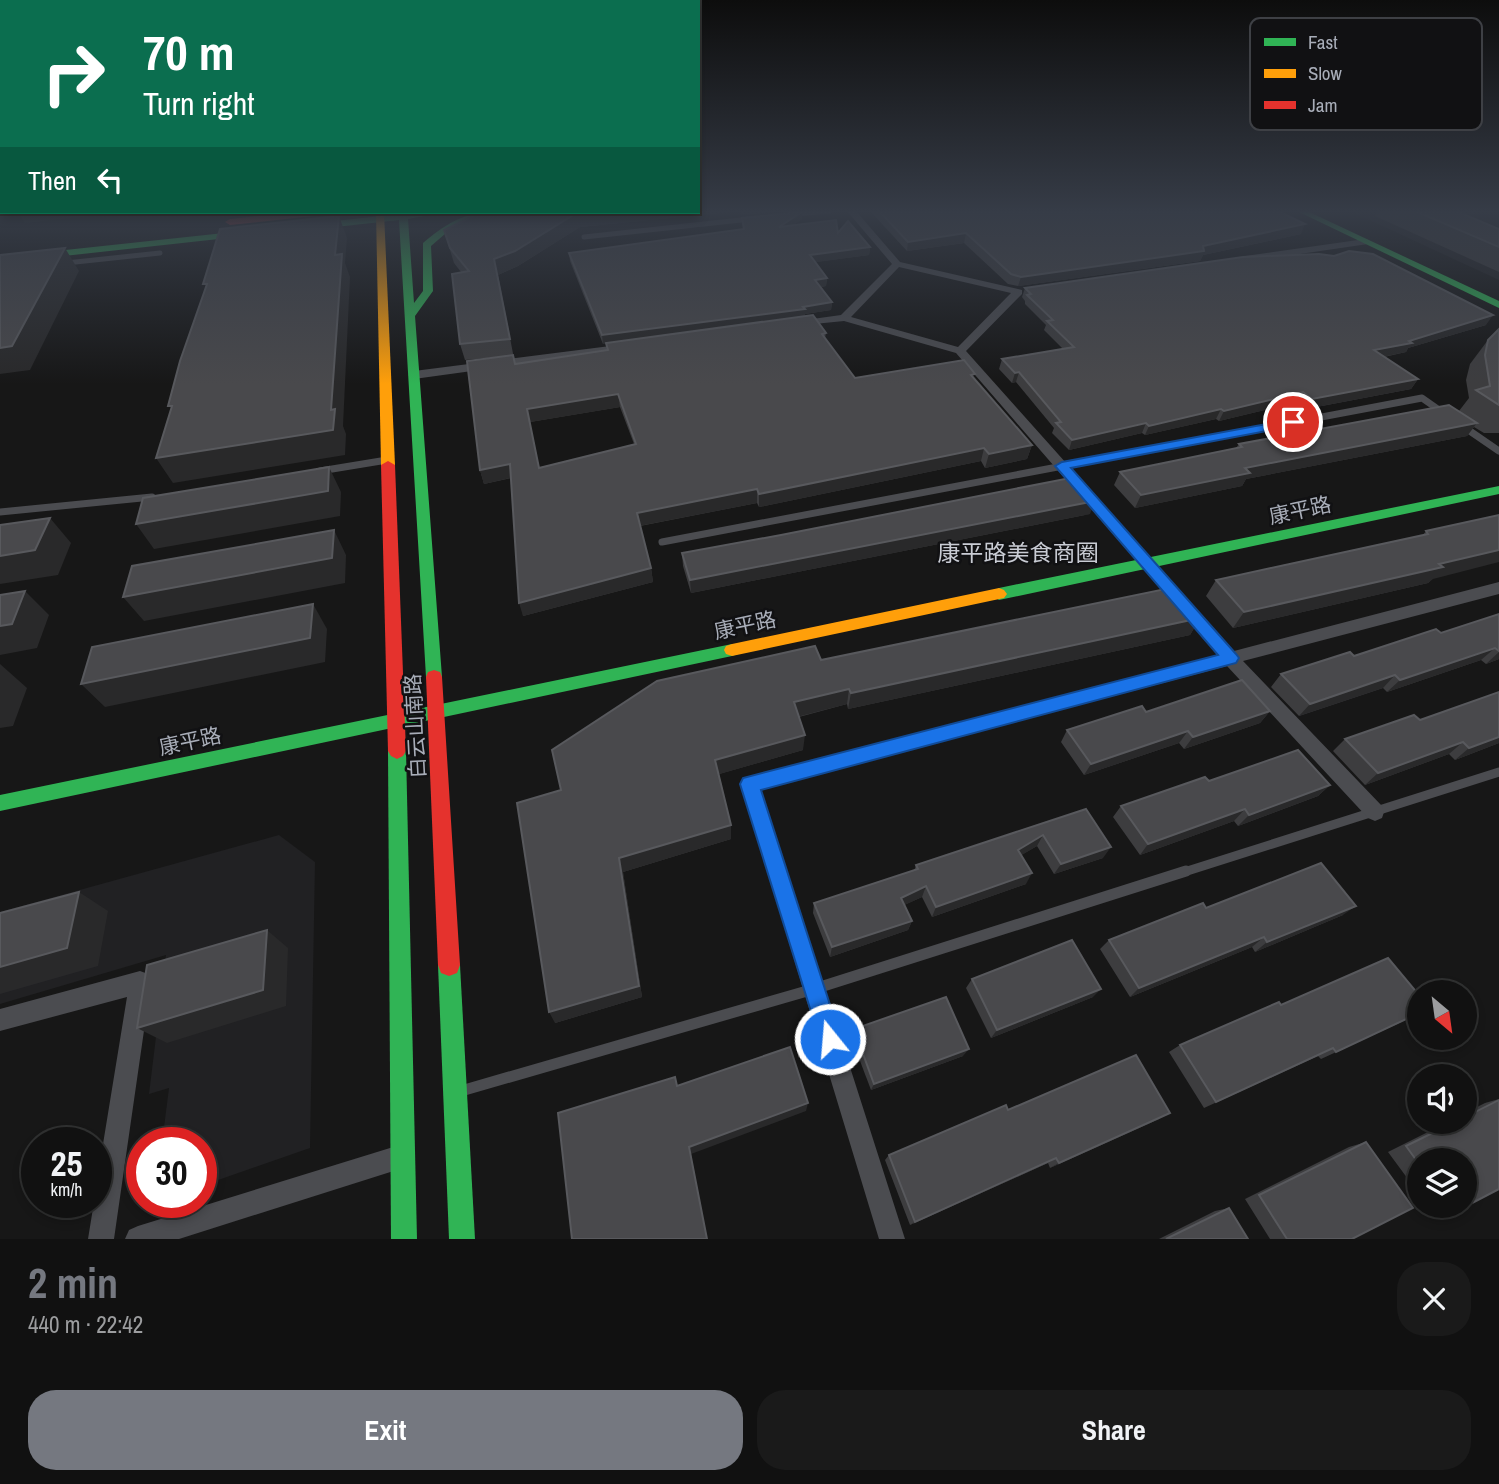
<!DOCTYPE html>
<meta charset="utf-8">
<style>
body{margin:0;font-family:"Archivo Narrow","Noto Sans SC",sans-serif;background:#1a1a1a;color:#f1f3f6;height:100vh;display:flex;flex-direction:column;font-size:26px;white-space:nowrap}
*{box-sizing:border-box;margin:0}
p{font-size:23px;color:#9c9d9f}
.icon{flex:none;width:38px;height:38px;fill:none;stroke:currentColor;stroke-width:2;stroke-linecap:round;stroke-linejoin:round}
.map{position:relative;height:1239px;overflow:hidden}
.drawer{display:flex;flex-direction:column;background:#111;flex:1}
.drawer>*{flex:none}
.banner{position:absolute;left:0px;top:0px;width:700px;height:214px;box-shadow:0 4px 10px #0003,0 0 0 2px #303131;background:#0b6e4f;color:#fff;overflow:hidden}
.needle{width:46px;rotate:151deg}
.controls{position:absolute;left:1407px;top:980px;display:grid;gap:14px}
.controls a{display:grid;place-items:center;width:70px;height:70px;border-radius:50%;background:#111;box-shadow:0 4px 10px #0003,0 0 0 2px #303131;font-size:35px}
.speed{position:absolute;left:21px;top:1127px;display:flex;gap:14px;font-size:35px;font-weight:700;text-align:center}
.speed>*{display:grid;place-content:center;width:91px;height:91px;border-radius:50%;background:#111;box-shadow:0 4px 10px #0003,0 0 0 2px #303131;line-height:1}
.speed small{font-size:18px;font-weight:400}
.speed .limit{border:10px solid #d22;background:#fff;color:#111}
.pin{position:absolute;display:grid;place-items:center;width:60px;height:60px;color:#fff;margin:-30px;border:4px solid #fff;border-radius:50%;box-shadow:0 2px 7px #0007}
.me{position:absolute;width:77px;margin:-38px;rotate:343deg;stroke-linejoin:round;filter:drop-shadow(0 0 5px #0008)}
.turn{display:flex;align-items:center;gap:24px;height:147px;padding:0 28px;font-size:32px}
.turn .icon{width:91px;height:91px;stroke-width:2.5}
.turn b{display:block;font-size:49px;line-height:60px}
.then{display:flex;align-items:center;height:66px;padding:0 28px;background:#0003;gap:14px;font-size:26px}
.round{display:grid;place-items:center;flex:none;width:74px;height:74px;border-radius:28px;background:#1a1a1a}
.overview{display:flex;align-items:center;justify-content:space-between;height:119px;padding:0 28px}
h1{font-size:42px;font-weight:700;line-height:52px;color:#757880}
.action{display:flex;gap:14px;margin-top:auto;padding:14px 28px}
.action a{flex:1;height:80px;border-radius:28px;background:#757880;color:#fff;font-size:28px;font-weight:700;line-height:80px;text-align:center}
.action a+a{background:#1a1a1a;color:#f1f3f6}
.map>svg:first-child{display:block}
.built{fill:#212123}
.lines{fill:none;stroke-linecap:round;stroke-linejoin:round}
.lane-far3{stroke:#4b4c50;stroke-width:5}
.lane-far2{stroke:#4b4c50;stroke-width:7}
.lane-far1{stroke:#4b4c50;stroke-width:9}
.lane{stroke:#4b4c50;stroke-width:11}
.street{fill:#4b4c50;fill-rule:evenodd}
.fast{fill:#30b455;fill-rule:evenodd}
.slow{fill:#ff9f0a;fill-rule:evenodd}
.jam{fill:#e5322d;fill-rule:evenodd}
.wall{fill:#3d3d3f;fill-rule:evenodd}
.shaded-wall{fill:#29292a}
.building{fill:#49494c;stroke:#58595d;stroke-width:2;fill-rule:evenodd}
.route{fill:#1a73e8;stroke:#114b97;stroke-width:2}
.labels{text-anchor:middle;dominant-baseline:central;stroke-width:5;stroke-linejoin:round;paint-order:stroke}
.street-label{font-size:21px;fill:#a8adb8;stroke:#111113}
.neighbourhood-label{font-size:23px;fill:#c9ccd4;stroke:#111113}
.key{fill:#111113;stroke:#3e4045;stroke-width:2}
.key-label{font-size:19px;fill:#a8adb8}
</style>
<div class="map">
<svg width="1499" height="1239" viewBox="0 0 1499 1239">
<rect width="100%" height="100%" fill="#171717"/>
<g class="built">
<path d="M1350 211H1499V280Z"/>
<path d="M279 835 315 862 310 1148 201 1186V1143H162L169 1088 149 1094 166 955 0 1004V912Z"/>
</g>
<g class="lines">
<g class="lane-far3">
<path d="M794 214 830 211"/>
<path d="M584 237 750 219"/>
<path d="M66 263 160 253"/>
</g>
<g class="lane-far2">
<path d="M1464 427 1499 451"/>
<path d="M320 471 387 460"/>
<path d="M0 512 152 497"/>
<path d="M662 542 1422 398 1442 412"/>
</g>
<path class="lane-far1" d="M1181 873 1499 772"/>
<path class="lane" d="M461 1091 814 989 1186 871"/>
<g class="street">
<path d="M847 211H856L900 262 1022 290V294L966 351 1234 651 1499 582V594L1243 661 1382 806 1384 812 1382 818 1375 821 1368 818 1227 666 761 789 905 1239H879L741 784 743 778 1218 655 956 353 844 321 794 326 793 324 798 321 841 315 892 264ZM899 267 1011 293 958 347 851 317Z"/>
<path d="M1365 239 1368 240V244L1245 262 1240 259 1245 256Z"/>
<path d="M626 344 632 347 630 349 414 379 408 375 414 371Z"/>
<path d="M140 971 148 974 151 982 114 1239H88L94 1202H96V1187L127 997 0 1031V1009Z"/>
<path d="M403 1144 412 1147 415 1156 412 1165 403 1168 179 1239H125L129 1230 138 1226Z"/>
</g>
<g class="fast">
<path d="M1297 211H1307L1499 301V308Z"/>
<path d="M399 212H446L408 219 414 303 423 291V243C443 226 465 211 493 212L453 227 431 246 433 291 415 316 442 677 440 682H428L426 677 399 220 308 230 303 227 308 224 399 214Z"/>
<path d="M252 230 255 231V235L0 263V257Z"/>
<path d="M1499 486V494L999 600 991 594 999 588Z"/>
<path d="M732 644 738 646 740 650 738 654 732 656 0 811V795Z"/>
<path d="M397 743 403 746 406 751 417 1239H391L388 751 391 746Z"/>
<path d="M449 954 457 957 460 965 475 1239H449L438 965 441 957Z"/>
</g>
<g class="slow">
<path d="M376 212H384L395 465 388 469 381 465Z"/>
<path d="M999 588 1004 590 1007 594 1004 598 732 656 726 654 724 650 726 646 732 644Z"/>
</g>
<g class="jam">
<path d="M299 212H326L322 215 230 225 225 222 230 219Z"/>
<path d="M388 461 395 465 406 751 403 756 397 759 391 756 388 751 381 465Z"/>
<path d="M434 670 440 672 442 677 460 965 457 973 449 976 441 973 438 965 426 677 428 672Z"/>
</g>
</g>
<g class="wall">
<path d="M698 211H784L741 215 740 211 580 227 518 266 498 275 515 364 607 350 606 343 603 344 570 261 569 253 743 229 742 218 802 212V219L793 225 838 233 870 247 869 255 815 262 827 278 826 286 821 287 832 302 831 310 805 314 804 316 826 333 825 338 855 378 974 379 1032 445 1027 459 985 468 981 461 759 507 757 503 640 526 651 568 653 582 523 616 511 478 484 484 480 470 498 357 465 360 460 344 461 272 454 263 444 230ZM620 407 634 444 539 468 530 422Z"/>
<path d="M870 211H1278L1301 234 1203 255 1200 261 1018 286 1008 284 964 243 907 251Z"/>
<path d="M1378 211H1484L1467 215 1499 229V272L1375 216Z"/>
<path d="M1025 288 1486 325 1408 348 1406 352 1384 357 1418 379 1411 389 1306 409 1298 402 1219 421 1216 419 1145 435 1142 433 1069 450 1052 433 1054 428 1016 382 1012 383 999 369 1002 359 1063 349 1044 330 1046 325 1025 304V301L1022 297Z"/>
<path d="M1499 329V433H1484L1474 427 1467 436 1246 479 1242 486 1135 508 1114 485 1120 472 1236 448 1239 444 1459 411 1469 398 1466 380 1470 364 1488 340Z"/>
<path d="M1090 514 691 593 683 566 682 553Z"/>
<path d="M1499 515 1428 583 1233 628 1206 596 1216 580 1423 535 1426 531Z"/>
<path d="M1499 614V659L1486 664 1481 660 1387 692 1383 688 1299 716 1271 687 1281 674 1441 633Z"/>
<path d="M1200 618 1190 635 848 709 847 704 799 717 803 750 719 774 731 825V839L623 872 642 997 555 1023 561 790 821 660Z"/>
<path d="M1270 711 1260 723 1184 749 1179 743 1084 775 1061 742 1067 730 1146 712Z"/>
<path d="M1420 720 1499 743 1455 760 1449 754 1365 785 1333 751 1345 739Z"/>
<path d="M1209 781 1330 785 1318 796 1238 826 1234 821 1140 855 1113 817 1121 806Z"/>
<path d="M1086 809 1103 858 1054 874 1037 846 1021 855 1026 884 932 917 922 897 904 905 912 921 908 930 830 957 813 913 814 903 914 871 916 865Z"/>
<path d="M1206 908 1343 915 1255 952 1252 947 1130 997 1100 949 1109 940Z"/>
<path d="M972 979 1093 997 991 1038 966 988Z"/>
<path d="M1281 1005 1419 1014 1321 1059 1318 1056 1204 1108 1169 1052 1180 1045Z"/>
<path d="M854 1029 963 1056 871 1090 851 1037Z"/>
<path d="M1499 1099V1189L1455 1212 1435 1216 1427 1206H1465L1419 1160V1194L1388 1152 1448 1122H1465V1113L1485 1103Z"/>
<path d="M1008 1110 1159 1119 1050 1168 1048 1163 910 1225 885 1160 889 1155Z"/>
<path d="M1366 1142 1352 1239H1270L1245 1199 1349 1147Z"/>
<path d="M1229 1208 1248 1239H1159L1215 1211Z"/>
</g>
<g class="shaded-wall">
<path d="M698 211H740L580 227 518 266 498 275 514 355 494 259 578 212H698Z"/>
<path d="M741 211H784L741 215Z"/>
<path d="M1441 211H1484L1441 222Z"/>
<path d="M18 212H127L25 223Z"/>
<path d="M802 212V219L779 235V227Z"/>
<path d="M339 216 347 238 345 263 350 277 343 426 346 434 345 455 173 483 156 458 335 255Z"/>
<path d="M1305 224 1301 234 1203 255 1200 261 1018 286 1021 277 1203 246Z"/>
<path d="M966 233 964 243 907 251 908 242Z"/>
<path d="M870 247 869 255 810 263V255Z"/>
<path d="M65 248 79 271 30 370 0 374V348Z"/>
<path d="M827 278 826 286 815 288V280Z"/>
<path d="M832 302 831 310 805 314 804 317 603 344 602 335Z"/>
<path d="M1493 315 1486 325 1408 348 1406 352 1368 360 1374 350Z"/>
<path d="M1019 372 1016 382 1012 383 1015 373Z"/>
<path d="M1418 379 1411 389 1306 409 1312 399Z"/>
<path d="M1303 392 1298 402 1219 421 1224 411Z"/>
<path d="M618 394 620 407 530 422 542 481 527 409Z"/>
<path d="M1221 409 1216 419 1145 435 1149 426Z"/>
<path d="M1146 423 1142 433 1069 450 1072 440Z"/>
<path d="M1477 423 1467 436 1246 479 1242 486 1135 508 1141 495 1245 468Z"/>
<path d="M1032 445 1027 459 985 468 989 454Z"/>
<path d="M984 448 981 461 759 507V494Z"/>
<path d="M510 464 514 477 484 484 480 470Z"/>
<path d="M329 467 341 492 340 516 154 549 136 524Z"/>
<path d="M757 489V503L639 526 637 513Z"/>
<path d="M1095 501 1090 514 691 593 690 580Z"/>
<path d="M50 518 71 543 58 575 0 584V556Z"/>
<path d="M334 530 346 555 345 583 144 621 123 597Z"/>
<path d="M1499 550V562L1433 579 1428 583 1233 628 1244 612Z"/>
<path d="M651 568 653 582 523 616 519 603Z"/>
<path d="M25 591 49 615 37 648 0 655V626Z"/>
<path d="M313 604 327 629 325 662 105 707 81 684Z"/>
<path d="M1200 618 1190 635 848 709 851 693Z"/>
<path d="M1495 648 1481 660 1387 692 1400 680Z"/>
<path d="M1499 652V659L1486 664Z"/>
<path d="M0 664 27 688 13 726 0 728Z"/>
<path d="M1395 675 1383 688 1299 716 1310 704Z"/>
<path d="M849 689 847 704 793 718 794 702Z"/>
<path d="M1270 711 1260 723 1184 749 1193 737Z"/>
<path d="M1188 731 1179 743 1084 775 1091 764Z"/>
<path d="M805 735 803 750 716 775 715 760Z"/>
<path d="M1499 737V743L1455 760 1469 748Z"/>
<path d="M1463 742 1449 754 1365 785 1378 773Z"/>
<path d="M1330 785 1318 796 1238 826 1249 815Z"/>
<path d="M1245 809 1234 821 1140 855 1148 844Z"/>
<path d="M731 825V839L623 872 642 997 555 1023 549 1012 619 858Z"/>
<path d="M1043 835 1037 846 1012 861 1018 850Z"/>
<path d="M1111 847 1103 858 1054 874 1061 864Z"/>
<path d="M1032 873 1026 884 932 917 936 907Z"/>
<path d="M926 886 922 897 898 908 901 898Z"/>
<path d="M79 892 108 911 98 966 0 994V967Z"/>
<path d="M1356 906 1343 915 1255 952 1267 942Z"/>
<path d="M912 921 908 930 830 957 832 947Z"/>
<path d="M267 930 288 948 286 1006 167 1043 137 1028Z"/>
<path d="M1264 937 1252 947 1130 997 1139 988Z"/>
<path d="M1101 989 1093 997 991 1038 997 1030Z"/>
<path d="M969 1049 963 1056 871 1090 874 1084Z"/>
<path d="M808 1103 806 1111 691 1154 707 1239 689 1147Z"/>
<path d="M1170 1113 1159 1119 1050 1168 1059 1163Z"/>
<path d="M1056 1158 1048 1163 910 1225 915 1222Z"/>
</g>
<g class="building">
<path d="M879 211H1278L1305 224 1203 246 1204 251 1021 277 1011 274 966 233 908 242Z"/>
<path d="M1415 211H1456L1499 229V247Z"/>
<path d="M481 212H578L515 251 494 259 510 339 460 344 452 274 469 271 450 248 444 230Z"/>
<path d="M802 212 779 227 836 220 838 233 848 221 870 247 810 255 827 278 815 280 832 302 803 307 805 309 602 335 569 253 744 229 742 218Z"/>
<path d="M339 216 335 255 342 254 331 410 335 409 333 430 156 458 172 406H168L180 361 207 284H203L220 229Z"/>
<path d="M65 248 12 346 0 348V255Z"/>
<path d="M1349 251 1373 254 1493 315 1409 341 1412 343 1374 350 1418 379 1312 399 1303 392 1224 411 1221 409 1149 426 1146 423 1072 440 1056 423 1061 422 1019 372 1015 373 1002 359 1074 347 1047 321 1053 320 1027 295 1031 294 1025 288 1243 257 1319 254 1334 256Z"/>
<path d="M813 315 826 333 822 334 855 378 964 360 975 374 971 375 1032 445 989 454 984 448 759 494 757 489 637 513 651 568 519 603 510 464 480 470 467 361 513 355 515 364 608 350 606 343ZM618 394 636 444 539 468 527 409Z"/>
<path d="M1499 329V405L1476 390 1490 386 1485 355 1488 340Z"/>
<path d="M1449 405 1477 423 1245 468 1250 473 1141 495 1120 472 1242 447 1239 444Z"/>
<path d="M329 467 328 491 136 524 143 498Z"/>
<path d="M1075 477 1095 501 690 580 682 553 781 535Z"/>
<path d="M1499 515V550L1439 564 1443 567 1244 612 1216 580 1428 534 1426 531Z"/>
<path d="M50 518 35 550 0 556V525Z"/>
<path d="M334 530 332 558 123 597 132 566Z"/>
<path d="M1175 587 1200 618 851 693 849 689 794 702 805 735 715 760 731 825 619 858 639 986 549 1012 517 803 561 790 552 750 657 681 815 646 821 660Z"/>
<path d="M25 591 12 624 0 626V595Z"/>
<path d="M313 604 310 638 81 684 92 647Z"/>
<path d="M1499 614V651L1495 648 1400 680 1395 675 1310 704 1281 674 1350 652 1354 656 1436 629 1441 633Z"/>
<path d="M1242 680 1270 711 1193 737 1188 731 1091 764 1067 730 1142 706 1146 712Z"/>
<path d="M1499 692V737L1469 748 1463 742 1378 773 1345 739 1414 715 1420 720Z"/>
<path d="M1298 750 1330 785 1249 815 1245 809 1148 844 1121 806 1205 777 1209 781Z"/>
<path d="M1086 809 1111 847 1061 864 1043 835 1018 850 1032 873 936 907 926 886 901 898 912 921 832 947 814 903 918 869 916 865Z"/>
<path d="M1321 863 1356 906 1267 942 1264 937 1139 988 1109 940 1203 903 1206 908Z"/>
<path d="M79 892 67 948 0 967V913Z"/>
<path d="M267 930 263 990 137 1028 147 965Z"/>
<path d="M1072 940 1101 989 997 1030 972 979Z"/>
<path d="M1388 958 1419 995V1013L1336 1052 1333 1048 1216 1102 1180 1045 1279 1002 1281 1005Z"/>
<path d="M946 997 969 1049 874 1084 854 1029Z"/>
<path d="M790 1047 808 1103 689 1147 707 1239H572L558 1113 675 1077 677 1086Z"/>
<path d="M1136 1055 1170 1113 1059 1163 1056 1158 915 1222 889 1155 1006 1105 1008 1110Z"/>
<path d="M1499 1100V1189L1455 1212 1450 1206H1465V1160H1419V1164L1406 1146 1455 1122H1465V1117Z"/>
<path d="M1366 1142 1413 1208 1352 1239H1287L1259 1195Z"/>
<path d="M1229 1208 1248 1239H1166Z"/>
</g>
<linearGradient id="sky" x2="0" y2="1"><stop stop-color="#0d0d0d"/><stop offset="0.55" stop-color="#363c47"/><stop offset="1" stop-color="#363c47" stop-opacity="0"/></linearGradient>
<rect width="1499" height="384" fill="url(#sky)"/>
<path class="route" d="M1293 419 1299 422 1298 425 1071 468 1236 654 1239 658 1236 663 761 790 841 1039 838 1047 830 1050 822 1047 740 784 743 778 1218 655 1055 466 1062 462Z"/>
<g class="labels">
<g class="street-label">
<text transform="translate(1300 510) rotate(-12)">康平路</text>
<text transform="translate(745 625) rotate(-12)">康平路</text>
<text transform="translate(415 726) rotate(-93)">白云山南路</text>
<text transform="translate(190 741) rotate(-12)">康平路</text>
</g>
<g class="neighbourhood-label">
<text x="1018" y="552">康平路美食商圈</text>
</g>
</g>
<rect x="1250" y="18" width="232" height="112" rx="10" class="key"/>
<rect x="1264" y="38" width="32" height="8" fill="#30b455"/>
<rect x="1264" y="69" width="32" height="9" fill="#ff9f0a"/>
<rect x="1264" y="101" width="32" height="8" fill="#e5322d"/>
<g class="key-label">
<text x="1308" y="49">Fast</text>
<text x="1308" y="80">Slow</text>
<text x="1308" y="112">Jam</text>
</g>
</svg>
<div class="controls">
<a><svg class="needle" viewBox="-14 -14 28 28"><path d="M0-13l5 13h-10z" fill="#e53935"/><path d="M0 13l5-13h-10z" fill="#9c9d9f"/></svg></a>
<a><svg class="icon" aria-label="sound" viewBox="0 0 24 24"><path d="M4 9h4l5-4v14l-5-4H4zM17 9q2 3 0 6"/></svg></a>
<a><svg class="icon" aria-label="layers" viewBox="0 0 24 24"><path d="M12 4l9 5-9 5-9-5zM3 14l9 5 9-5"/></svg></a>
</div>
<div class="speed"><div>25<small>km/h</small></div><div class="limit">30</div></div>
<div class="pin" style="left:1293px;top:422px;background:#d93025"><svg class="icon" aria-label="arrive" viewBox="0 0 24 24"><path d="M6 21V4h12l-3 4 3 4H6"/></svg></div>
<svg class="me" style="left:830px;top:1039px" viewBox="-20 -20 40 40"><circle r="17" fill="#1a73e8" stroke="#fff" stroke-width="3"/><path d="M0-11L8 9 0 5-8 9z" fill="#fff"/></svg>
<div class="banner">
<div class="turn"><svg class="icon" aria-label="right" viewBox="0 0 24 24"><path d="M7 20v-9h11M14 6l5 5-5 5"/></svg><div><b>70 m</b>Turn right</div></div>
<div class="then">Then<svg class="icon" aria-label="left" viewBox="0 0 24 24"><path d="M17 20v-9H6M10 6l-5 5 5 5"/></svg></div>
</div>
</div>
<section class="drawer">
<div class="overview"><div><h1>2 min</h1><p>440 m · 22:42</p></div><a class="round"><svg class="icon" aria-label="close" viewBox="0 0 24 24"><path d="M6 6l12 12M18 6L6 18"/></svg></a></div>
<div class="action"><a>Exit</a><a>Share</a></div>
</section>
